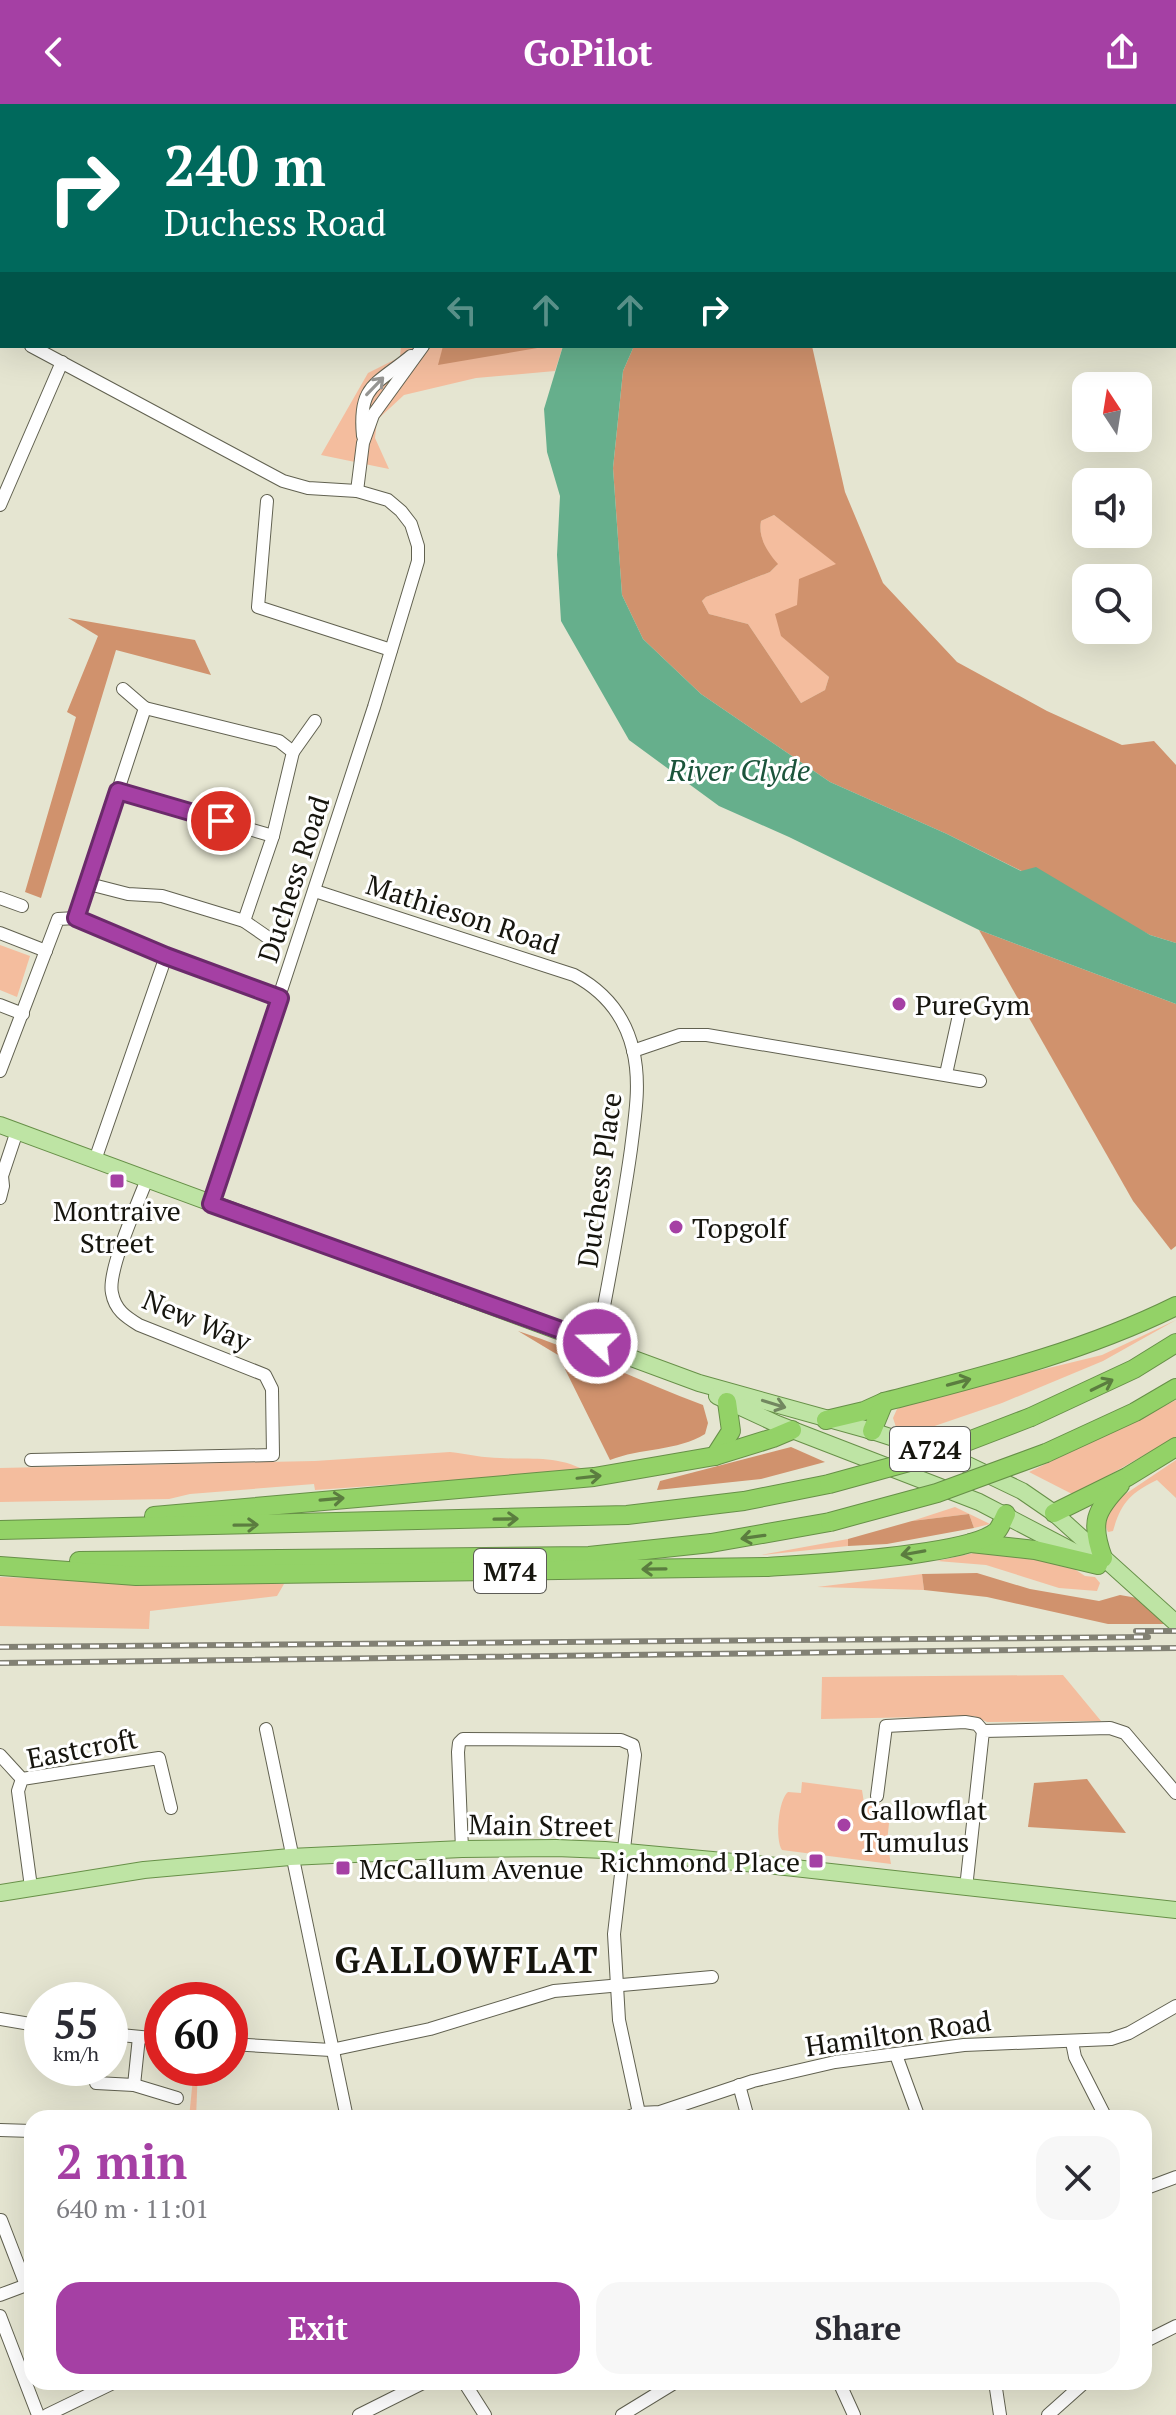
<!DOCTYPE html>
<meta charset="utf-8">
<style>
body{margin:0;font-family:"PT Serif",serif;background:#f7f7f7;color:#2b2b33;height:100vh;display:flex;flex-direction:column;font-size:30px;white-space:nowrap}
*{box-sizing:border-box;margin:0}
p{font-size:26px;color:#7c7c81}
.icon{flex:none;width:44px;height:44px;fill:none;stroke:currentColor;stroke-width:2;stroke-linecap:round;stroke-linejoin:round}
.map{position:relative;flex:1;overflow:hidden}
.drawer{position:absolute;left:24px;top:2006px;width:1128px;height:280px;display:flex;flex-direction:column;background:#fff;border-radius:24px;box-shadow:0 8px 32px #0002}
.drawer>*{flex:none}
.hud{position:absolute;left:0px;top:0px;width:1176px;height:244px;box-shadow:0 8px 32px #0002;background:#00695c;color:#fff;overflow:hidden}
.needle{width:52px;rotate:348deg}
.controls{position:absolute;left:1072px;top:268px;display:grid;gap:16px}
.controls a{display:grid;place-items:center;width:80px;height:80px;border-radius:16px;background:#fff;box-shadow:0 8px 32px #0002;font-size:40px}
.speed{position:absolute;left:24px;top:1878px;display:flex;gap:16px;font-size:40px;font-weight:700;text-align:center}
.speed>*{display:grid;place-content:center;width:104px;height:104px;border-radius:50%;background:#fff;box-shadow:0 8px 32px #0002;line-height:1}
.speed small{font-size:20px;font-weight:400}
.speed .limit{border:12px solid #d22;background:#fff;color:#111}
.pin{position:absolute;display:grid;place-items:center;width:68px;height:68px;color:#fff;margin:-34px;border:4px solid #fff;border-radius:50%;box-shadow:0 2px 8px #0007}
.me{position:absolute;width:88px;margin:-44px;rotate:290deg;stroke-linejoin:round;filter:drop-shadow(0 0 6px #0008)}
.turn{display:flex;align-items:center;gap:28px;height:168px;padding:0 32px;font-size:36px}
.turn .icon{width:104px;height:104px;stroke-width:2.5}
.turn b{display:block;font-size:56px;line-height:68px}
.lanes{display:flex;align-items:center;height:76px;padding:0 32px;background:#0003;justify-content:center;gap:40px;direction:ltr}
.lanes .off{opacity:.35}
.round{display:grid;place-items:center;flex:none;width:84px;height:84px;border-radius:24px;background:#f7f7f7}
.headline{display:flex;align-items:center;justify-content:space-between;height:136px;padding:0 32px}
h1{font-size:48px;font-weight:800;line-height:60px;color:#a540a4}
.primary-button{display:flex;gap:16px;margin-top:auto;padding:16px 32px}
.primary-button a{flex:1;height:92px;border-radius:24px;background:#a540a4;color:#fff;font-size:32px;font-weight:800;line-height:92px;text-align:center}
.primary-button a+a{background:#f7f7f7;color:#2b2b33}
header{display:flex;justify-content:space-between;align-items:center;height:104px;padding:0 32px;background:#a540a4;color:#fff;font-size:36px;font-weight:800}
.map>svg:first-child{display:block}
.green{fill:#f4bd9e}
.forest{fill:#d0926d;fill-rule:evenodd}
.water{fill:#66af8c}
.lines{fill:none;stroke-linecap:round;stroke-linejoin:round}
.minor-casing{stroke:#616150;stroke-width:14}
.major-casing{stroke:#679048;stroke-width:18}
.highway-casing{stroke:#679048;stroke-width:20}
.minor{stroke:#fff;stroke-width:12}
.major{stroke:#bee4a4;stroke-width:16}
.highway{stroke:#93d267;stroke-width:18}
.rail-casing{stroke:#828174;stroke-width:6}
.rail{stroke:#fff;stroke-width:3;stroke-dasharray:9;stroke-linecap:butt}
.highway-bridge-casing{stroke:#679048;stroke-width:20;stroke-linecap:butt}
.highway-bridge{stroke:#93d267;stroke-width:18}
.oneway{stroke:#969693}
.oneway2{stroke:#5b7d3f}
.oneway3{stroke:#728760}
.route-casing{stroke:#6b2a6b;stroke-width:20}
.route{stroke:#a540a4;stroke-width:14}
.poi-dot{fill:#a540a4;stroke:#fff;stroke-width:3}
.labels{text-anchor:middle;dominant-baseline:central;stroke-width:6;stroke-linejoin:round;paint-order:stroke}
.shield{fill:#fff;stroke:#5c5b56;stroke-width:2}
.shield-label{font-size:26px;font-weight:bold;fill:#16150e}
.street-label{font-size:28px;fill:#16150e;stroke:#fff}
.poi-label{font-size:28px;fill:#16150e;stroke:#fff;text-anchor:start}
.water-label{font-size:30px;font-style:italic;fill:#1b543b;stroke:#fff}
.district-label{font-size:36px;font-weight:bold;letter-spacing:2px;fill:#16150e;stroke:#fff}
</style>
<header><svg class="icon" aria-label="back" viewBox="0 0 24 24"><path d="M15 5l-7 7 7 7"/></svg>GoPilot<svg class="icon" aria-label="share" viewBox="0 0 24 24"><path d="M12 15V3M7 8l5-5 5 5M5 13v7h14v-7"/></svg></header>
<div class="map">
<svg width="1176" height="2311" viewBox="0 0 1176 2311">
<rect width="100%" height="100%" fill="#e5e5d1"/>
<g class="green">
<path d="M401 242H563L555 267 476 274 404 291 377 316 375 334 389 365 321 351 368 269 400 253Z"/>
<path d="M774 411 837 460 797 502 782 532 829 573 825 586 801 599 748 520 709 510 702 497 706 493 770 468 777 461C767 447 758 435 761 417Z"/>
<path d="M0 841 30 852 17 893 0 886Z"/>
<path d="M1176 1216 1103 1257 1002 1299 917 1328 896 1323 893 1314 897 1305 918 1296 1102 1251Z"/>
<path d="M1176 1296V1333L1074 1391 1029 1368Z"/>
<path d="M450 1348C467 1350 484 1354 500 1354 533 1356 556 1351 586 1367L315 1386 314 1380 190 1390 169 1395 0 1398V1364L315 1357Z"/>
<path d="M1176 1356V1394L1157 1376C1130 1389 1121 1399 1113 1427L1108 1428 1105 1421 1112 1399Z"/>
<path d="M955 1403 990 1420 974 1424 969 1410 912 1417Z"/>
<path d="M848 1435V1442L761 1451Z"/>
<path d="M987 1446 1062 1457 1085 1472 1095 1473 1100 1479 1097 1487 1059 1484 986 1461 937 1457Z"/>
<path d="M922 1470 924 1486 817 1483Z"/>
<path d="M0 1473 209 1480H284L277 1492 150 1507 149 1525 0 1522Z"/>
<path d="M1063 1571 1101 1617 987 1618 974 1612 821 1615 822 1573Z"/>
<path d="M802 1678 862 1686 864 1699 882 1700 881 1709 890 1710 887 1738 891 1760 782 1746C775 1736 778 1696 788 1688L801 1689Z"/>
<path d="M194 1964H198L196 2014H189Z"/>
</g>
<g class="forest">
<path d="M461 0H721L460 2Z"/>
<path d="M795 0H927L793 2Z"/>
<path d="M443 242H549L438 261Z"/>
<path d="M634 242H812L845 388 883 479 957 558 1047 607 1122 641 1154 637 1176 661V839L1150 831 947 730 830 678 701 590 643 535 622 491 613 364 623 267ZM774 411 836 460 799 475 797 501 775 510 781 532 829 573 825 586 801 599 748 520 709 510 702 497 706 493 770 468 778 460C767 447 758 434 761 417Z"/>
<path d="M68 514 195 536 211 571 116 546 41 794 25 788 76 613 67 608 98 532Z"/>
<path d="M979 826 1176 900V1142L1171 1146 1133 1097Z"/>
<path d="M518 1227C581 1247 640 1278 703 1301L708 1319 705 1330C678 1347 640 1344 610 1356L558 1251Z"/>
<path d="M791 1343 825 1358 761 1375 657 1386 660 1377Z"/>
<path d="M969 1410 974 1424 887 1440 848 1442V1435L912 1417Z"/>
<path d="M977 1469 1030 1485 1099 1497 1120 1491 1143 1495 1165 1520H1108L987 1493 924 1486 922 1470Z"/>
<path d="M1087 1675 1126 1729 1028 1723 1034 1679Z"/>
</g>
<path class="water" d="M563 242H634L623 267 613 364 622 491 643 535 701 590 830 678 947 730 1021 767 1036 763 1150 831 1176 839V900L979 826 789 733 719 702 629 636 561 517 557 451 560 392 547 348 544 305Z"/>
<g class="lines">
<g class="minor-casing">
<g id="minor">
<path d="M448 0V2"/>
<path d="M37 2 39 0"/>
<path d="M0 28 2 27"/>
<path d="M0 228H2"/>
<path d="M31 242 283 377 308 384 357 387 388 396 401 407 411 420 418 442V457L374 603 211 1100"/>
<path d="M363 332C358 281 376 281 411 252"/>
<path d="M357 387 363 339 373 311 423 242"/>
<path d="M267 397 258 503 391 546"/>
<path d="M0 401 62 258"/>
<path d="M145 604 279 637 293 648 273 732"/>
<path d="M293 648 315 617"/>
<path d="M118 687 273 732 244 817"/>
<path d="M89 780 128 790 162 792 244 817 273 837"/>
<path d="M315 787 574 871C604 887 625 912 633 946 641 979 635 1012 631 1045 622 1110 609 1175 597 1239"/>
<path d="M0 794 22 802"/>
<path d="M76 814 145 604 123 585"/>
<path d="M0 829 46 847"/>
<path d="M0 901 23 910"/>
<path d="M633 947 680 931H707L980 977"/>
<path d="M0 967 58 815 76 814 166 852 280 894"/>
<path d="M946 970 961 902"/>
<path d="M95 1056 166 852"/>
<path d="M0 1094 3 1082 2 1072 17 1027"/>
<path d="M31 1356 273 1351 272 1285 265 1271 139 1221C126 1213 115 1206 112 1189 107 1167 138 1099 147 1075"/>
<path d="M266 1625 347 2014"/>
<path d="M0 1651 22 1675"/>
<path d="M877 1692 886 1622 965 1618 977 1620 983 1627"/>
<path d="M462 1745 458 1648 459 1639 463 1635 621 1636 633 1641 635 1651 614 1830 619 1916 639 2009"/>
<path d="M31 1783 18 1687 22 1675 159 1654 171 1704"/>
<path d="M966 1784 983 1627 1110 1624 1125 1629 1176 1689"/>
<path d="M0 1915 42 1922"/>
<path d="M110 1930 162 1935"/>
<path d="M1072 1938 1075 1953 1106 2014"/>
<path d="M230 1940 331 1946 430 1925 554 1887 712 1873"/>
<path d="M896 1951 919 2014"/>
<path d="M96 1979 134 1981 177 1994"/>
<path d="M134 1981 139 1933"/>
<path d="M739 1981 748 2014"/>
<path d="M625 2014 639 2009 660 2008 753 1977 835 1958 964 1941 1111 1935 1129 1929 1176 1902"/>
<path d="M0 2026 32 2027"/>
<path d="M1144 2085 1176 2073"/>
<path d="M1 2116 26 2181"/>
<path d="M0 2191 32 2179"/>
<path d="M0 2212 38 2311"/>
<path d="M1144 2238 1176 2222"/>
<path d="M464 2278 485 2311"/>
<path d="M839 2278 854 2311"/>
<path d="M995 2278 1000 2311"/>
<path d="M47 2311 115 2278"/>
<path d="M359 2311 425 2278"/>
<path d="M622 2311 676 2278"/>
<path d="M1048 2311 1085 2278"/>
</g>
</g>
<g class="major-casing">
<g id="major">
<path d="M0 1021 699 1279 872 1327 949 1352 1022 1387 1054 1409 1176 1519"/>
<path d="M717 1292 777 1320 979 1398 1090 1456"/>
<path d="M0 1789 144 1766 290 1753 462 1745 556 1744 605 1746 767 1761 1176 1806"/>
</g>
</g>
<g class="highway-casing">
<g id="highway">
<path d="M1031 1313 1134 1265 1176 1239"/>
<path d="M826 1316 864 1307 884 1298C984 1272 1083 1248 1176 1202"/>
<path d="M872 1327 884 1298"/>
<path d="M1046 1349 1135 1308 1176 1284"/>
<path d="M715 1352 731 1327 727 1298"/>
<path d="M1054 1409 1127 1373 1176 1343"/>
<path d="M154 1412 594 1373 715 1352 773 1334 792 1326"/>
<path d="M0 1426 627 1411 744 1397 829 1380"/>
<path d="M971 1439 1035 1446 1098 1461"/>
<path d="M1103 1454C1090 1419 1095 1407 1120 1381"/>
<path d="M79 1457 589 1452 711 1439 830 1418"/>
<path d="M0 1462 136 1472 768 1463C811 1460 969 1452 997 1427 1001 1422 1003 1416 1006 1410"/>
</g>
</g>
<use href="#minor" class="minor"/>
<use href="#major" class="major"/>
<use href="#highway" class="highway"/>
<g class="rail-casing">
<g id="rail">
<path d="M1136 1527H1176"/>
<path d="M0 1543 1148 1533"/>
<path d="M0 1559 1176 1544"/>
</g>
</g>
<use href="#rail" class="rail"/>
<g class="highway-bridge-casing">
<g id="highway-bridge">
<path d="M829 1380 927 1353 1031 1313"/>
<path d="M830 1418 937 1389 1046 1349"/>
</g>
</g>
<use href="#highway-bridge" class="highway-bridge"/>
</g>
<defs><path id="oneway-shaft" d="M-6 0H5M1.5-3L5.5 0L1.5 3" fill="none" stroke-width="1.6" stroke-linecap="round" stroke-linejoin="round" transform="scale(2)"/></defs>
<use class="oneway" href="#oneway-shaft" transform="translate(375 282) rotate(-46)"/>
<g class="oneway2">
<use href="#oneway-shaft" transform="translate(959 1278) rotate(-15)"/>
<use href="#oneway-shaft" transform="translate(1102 1281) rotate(-26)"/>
<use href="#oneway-shaft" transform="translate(589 1373) rotate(-6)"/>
<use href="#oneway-shaft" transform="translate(332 1395) rotate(-5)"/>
<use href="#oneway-shaft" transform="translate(506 1415) rotate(-1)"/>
<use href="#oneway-shaft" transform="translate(246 1421) rotate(-1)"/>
<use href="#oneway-shaft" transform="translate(753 1433) rotate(172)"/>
<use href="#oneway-shaft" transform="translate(913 1449) rotate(170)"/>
<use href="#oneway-shaft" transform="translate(654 1465) rotate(179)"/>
</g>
<use class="oneway3" href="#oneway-shaft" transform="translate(774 1300) rotate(17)"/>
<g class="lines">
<g class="route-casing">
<path id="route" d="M221 717 118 687 76 814 166 852 280 894 211 1100 597 1239"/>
</g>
<use href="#route" class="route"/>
</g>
<g class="poi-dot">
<circle cx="899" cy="900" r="8"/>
<rect x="109" y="1069" width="16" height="16" rx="4"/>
<circle cx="676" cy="1123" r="8"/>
<circle cx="844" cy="1721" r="8"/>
<rect x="808" y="1749" width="16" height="16" rx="4"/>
<rect x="335" y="1756" width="16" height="16" rx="4"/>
</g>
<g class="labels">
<g class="shield">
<rect x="890" y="1323" width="80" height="44" rx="6"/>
<rect x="474" y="1445" width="72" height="44" rx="6"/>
</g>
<g class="shield-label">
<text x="930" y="1345">A724</text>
<text x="510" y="1467">M74</text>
</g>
<g class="street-label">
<text transform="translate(293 775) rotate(-72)">Duchess Road</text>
<text transform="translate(463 810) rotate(18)">Mathieson Road</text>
<text transform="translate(599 1076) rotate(-82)">Duchess Place</text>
<text transform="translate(197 1216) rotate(23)">New Way</text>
<text transform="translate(82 1644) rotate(-11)">Eastcroft</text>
<text transform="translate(541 1721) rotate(1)">Main Street</text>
<text transform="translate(898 1929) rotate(-8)">Hamilton Road</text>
</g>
<g class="poi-label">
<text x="915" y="900">PureGym</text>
<text x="117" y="1106" text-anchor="middle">Montraive<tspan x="117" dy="32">Street</tspan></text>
<text x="692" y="1123">Topgolf</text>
<text x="860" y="1705">Gallowflat<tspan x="860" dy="32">Tumulus</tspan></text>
<text x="800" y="1757" text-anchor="end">Richmond Place</text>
<text x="359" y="1764">McCallum Avenue</text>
</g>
<g class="water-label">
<text x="739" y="666">River Clyde</text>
</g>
<g class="district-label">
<text x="467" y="1855">GALLOWFLAT</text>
</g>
</g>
</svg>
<div class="controls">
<a><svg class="needle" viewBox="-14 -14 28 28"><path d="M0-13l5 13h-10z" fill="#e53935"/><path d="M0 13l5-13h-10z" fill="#7c7c81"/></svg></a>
<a><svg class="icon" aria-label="sound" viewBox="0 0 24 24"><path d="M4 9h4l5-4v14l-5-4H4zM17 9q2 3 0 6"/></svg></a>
<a><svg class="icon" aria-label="search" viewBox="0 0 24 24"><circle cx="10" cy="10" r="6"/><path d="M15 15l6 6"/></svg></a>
</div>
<div class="speed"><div>55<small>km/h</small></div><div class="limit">60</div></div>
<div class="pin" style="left:221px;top:717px;background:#d93025"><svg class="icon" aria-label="arrive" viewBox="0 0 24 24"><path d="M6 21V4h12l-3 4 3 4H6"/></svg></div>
<svg class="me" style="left:597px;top:1239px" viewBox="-20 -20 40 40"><circle r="17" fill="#a540a4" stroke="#fff" stroke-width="3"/><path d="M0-11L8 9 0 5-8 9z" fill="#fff"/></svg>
<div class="hud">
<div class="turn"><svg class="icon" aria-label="right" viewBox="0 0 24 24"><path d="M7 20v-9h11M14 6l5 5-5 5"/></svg><div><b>240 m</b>Duchess Road</div></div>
<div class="lanes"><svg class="icon off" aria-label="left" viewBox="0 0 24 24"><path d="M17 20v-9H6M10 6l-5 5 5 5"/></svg><svg class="icon off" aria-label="ahead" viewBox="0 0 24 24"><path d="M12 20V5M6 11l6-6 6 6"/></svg><svg class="icon off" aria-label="ahead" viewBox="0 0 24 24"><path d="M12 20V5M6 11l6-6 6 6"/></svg><svg class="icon" aria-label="right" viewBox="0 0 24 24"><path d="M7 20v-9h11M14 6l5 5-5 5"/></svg></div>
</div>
<section class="drawer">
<div class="headline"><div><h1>2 min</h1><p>640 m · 11:01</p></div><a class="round"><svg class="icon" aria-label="close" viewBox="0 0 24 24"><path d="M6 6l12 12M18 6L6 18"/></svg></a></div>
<div class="primary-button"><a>Exit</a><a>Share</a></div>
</section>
</div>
